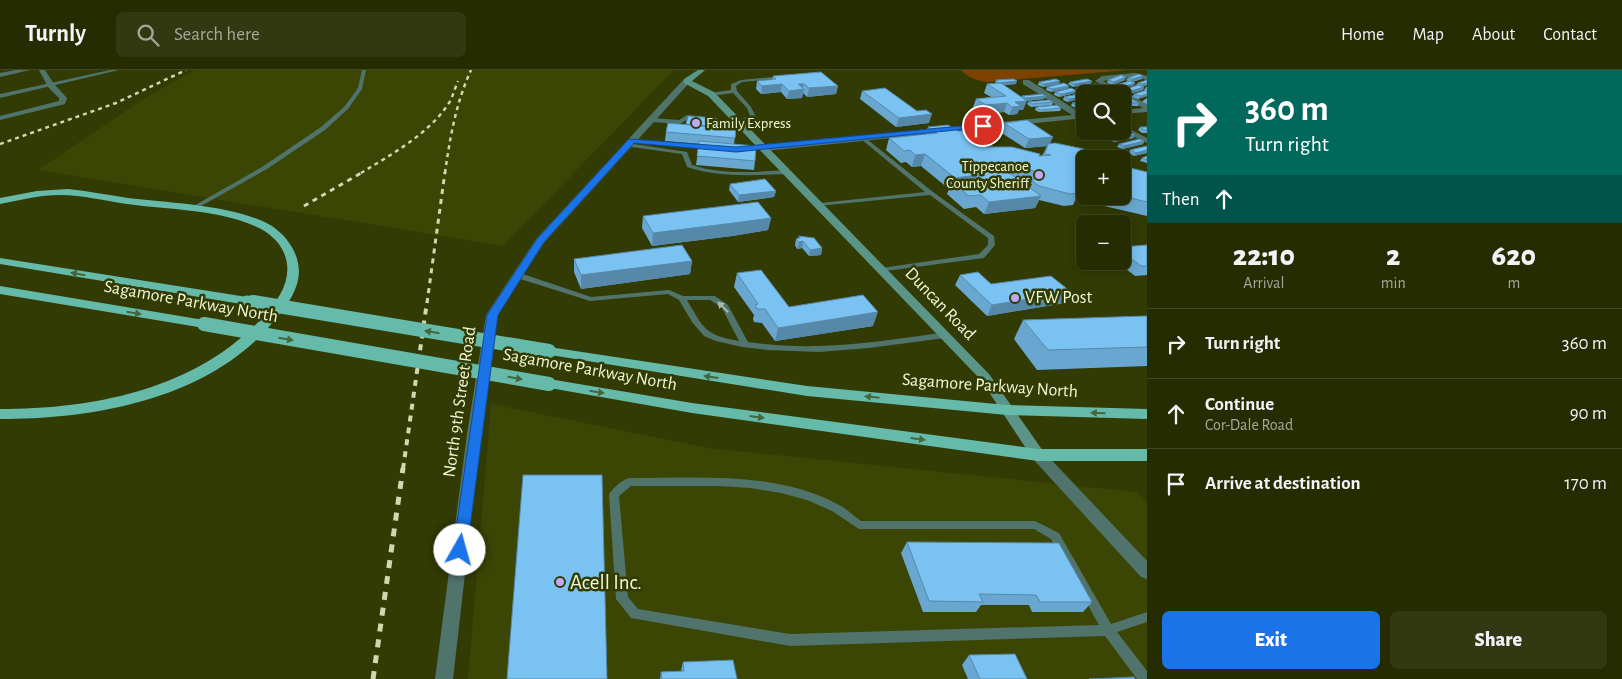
<!DOCTYPE html>
<meta charset="utf-8">
<style>
body{margin:0;font-family:"Alegreya Sans",sans-serif;background:#323811;color:#f1f3f6;height:100vh;display:flex;flex-direction:column;font-size:19px;white-space:nowrap}
*{box-sizing:border-box;margin:0}
p{font-size:16px;color:#a4a799}
.icon{flex:none;width:28px;height:28px;fill:none;stroke:currentColor;stroke-width:2;stroke-linecap:round;stroke-linejoin:round}
.map{position:relative;flex:1;overflow:hidden}
.details{display:flex;flex-direction:column;background:#262c02;width:475px}
.details>*{flex:none}
.banner{background:#00695c;color:#fff;overflow:hidden}
.controls{position:absolute;left:1076px;top:15px;display:grid;gap:10px}
.controls a{display:grid;place-items:center;width:55px;height:55px;border-radius:8px;background:#262c02;box-shadow:0 2px 12px #0003,0 0 0 1px #424824;font-size:25px}
.pin{position:absolute;display:grid;place-items:center;width:42px;height:42px;color:#fff;margin:-21px;border:2px solid #fff;border-radius:50%;box-shadow:0 1px 5px #0007}
.me{position:absolute;width:55px;margin:-28px;rotate:7deg;stroke-linejoin:round;filter:drop-shadow(0 0 4px #0008)}
.turn{display:flex;align-items:center;gap:18px;height:105px;padding:0 15px;font-size:22px}
.turn .icon{width:65px;height:65px;stroke-width:2.5}
.turn b{display:block;font-size:35px;line-height:42px}
.then{display:flex;align-items:center;height:48px;padding:0 15px;background:#0003;gap:10px;font-size:19px}
.eta{display:flex;justify-content:space-evenly;align-items:center;height:85px;text-align:center}
.eta b{font-size:30px;font-weight:800;line-height:35px}
.action{display:flex;gap:10px;margin-top:auto;padding:10px 15px}
.action a{flex:1;height:58px;border-radius:8px;background:#1a73e8;color:#fff;font-size:20px;font-weight:800;line-height:58px;text-align:center}
.action a+a{background:#323811;color:#f1f3f6}
ul{padding:0;list-style:none}
li{display:flex;align-items:center;gap:15px;height:70px;padding:0 15px;border-top:1px solid #424824}
li div{flex:1}
li b{display:block;font-size:19px}
li em{font-style:normal}
header{display:flex;align-items:center;gap:30px;box-sizing:border-box;height:70px;padding:0 25px;background:#262c02;border-bottom:1px solid #424824}
header strong{font-size:24px}
nav{display:flex;gap:28px;margin-inline-start:auto;font-size:18px}
.search{width:350px;height:45px;background:#323811;display:flex;align-items:center;gap:12px;box-sizing:border-box;padding:0 18px;border-radius:8px;color:#a4a799;font-size:19px}
main{display:flex;flex:1;min-height:0}
.map>svg:first-child{display:block}
.built{fill:#3b4504}
.green{fill:#7e4200}
.lines{fill:none;stroke-linecap:round;stroke-linejoin:round}
.service{fill:#50736b;fill-rule:evenodd}
.minor{fill:#50736b;fill-rule:evenodd}
.tertiary{fill:#50736b;fill-rule:evenodd}
.secondary{fill:#5b9588;fill-rule:evenodd}
.trunk{fill:#65baa9;fill-rule:evenodd}
.rail-far3{stroke:#cfd8b1;stroke-width:2.5;stroke-dasharray:4 4;stroke-linecap:butt}
.rail-far2{stroke:#cfd8b1;stroke-width:3;stroke-dasharray:5 5;stroke-linecap:butt}
.rail-far1{stroke:#cfd8b1;stroke-width:4;stroke-dasharray:6 6;stroke-linecap:butt}
.rail{stroke:#cfd8b1;stroke-width:5;stroke-dasharray:8 8;stroke-linecap:butt}
.trunk-bridge-far1{stroke:#65baa9;stroke-width:11}
.trunk-bridge{stroke:#65baa9;stroke-width:14}
.wall{fill:#69a7d0;fill-rule:evenodd}
.shaded-wall{fill:#5588a9}
.building{fill:#7ac2f2;stroke:#5588a9}
.oneway{fill:#44673d}
.oneway2{fill:#a8bda6}
.route{fill:#1a73e8;stroke:#114b97}
.poi-dot{fill:#c1a8f3;stroke:#323b03;stroke-width:2}
.labels{text-anchor:middle;dominant-baseline:central;stroke-width:5;stroke-linejoin:round;paint-order:stroke}
.far-poi-label{font-size:15px;fill:#f0f9d6;stroke:#323b03;text-anchor:start}
.poi-label{font-size:18px;fill:#f0f9d6;stroke:#323b03;text-anchor:start}
.street-label{font-size:18px;fill:#f0f9d6;stroke:#323b03}
.near-poi-label{font-size:21px;fill:#f0f9d6;stroke:#323b03;text-anchor:start}
</style>
<header>
<strong>Turnly</strong>
<div class="search"><svg class="icon" aria-label="search" viewBox="0 0 24 24"><circle cx="10" cy="10" r="6"/><path d="M15 15l6 6"/></svg>Search here</div>
<nav><a>Home</a><a>Map</a><a>About</a><a>Contact</a></nav>
</header>
<main>
<div class="map">
<svg width="1147" height="609" viewBox="0 0 1147 609">
<rect width="100%" height="100%" fill="#323b03"/>
<g class="built">
<path d="M195 0H674L503 176 38 100 148 26Z"/>
<path d="M491 334 709 378 1136 422 1147 433V609H468Z"/>
</g>
<path class="green" d="M961 0H1128L988 12C978 11 968 8 961 0Z"/>
<g class="lines">
<g class="service">
<path d="M110 0H119L0 28V24Z"/>
<path d="M362 0H366L362 19 348 39 325 60 267 99 194 140H190V138L262 97 321 57 344 37 358 18Z"/>
<path d="M783 6H785V8L742 12 736 16 737 21 751 37 756 47 742 53 744 54 743 55 721 57 715 51 688 49 680 54 652 52 649 50 652 48 679 50 687 45 717 48 723 53H736V51L750 46 747 38 733 23 711 26 708 24 709 23 731 20V14L741 10Z"/>
<path d="M965 56 997 79V81H993L973 68 961 69V67L970 65 962 58Z"/>
<path d="M863 66 933 122 994 166 995 175 984 188 878 202V198H881L979 184 988 175V168L930 125 818 136 817 135 820 133 925 122 861 69 860 68Z"/>
<path d="M647 70 709 75 712 77 709 79 645 73 644 72Z"/>
<path d="M627 73 687 82 692 95C722 105 755 102 787 100L790 102 787 104C753 105 720 108 687 97L682 84 625 76 624 75Z"/>
<path d="M514 203H520L591 227 669 220 683 226H715L728 235 748 272C814 282 879 272 945 262L949 265 945 268 869 278 819 282 768 280 742 277 716 271 704 266 692 252 679 230 668 224 590 231 514 207 513 205ZM687 230H710L722 238 739 271C705 265 704 259 687 230Z"/>
<path d="M629 408C697 408 778 401 839 435 847 439 854 446 861 451H1035L1059 463 1111 554 1147 542V552L1117 562 1147 601V609H1137L1105 566 790 576 631 548 616 529 609 424C613 418 622 410 629 408ZM631 416H719L750 418 781 423 807 430 832 441 859 459H1034L1051 469 1099 555 790 564 638 539 628 527 619 426Z"/>
</g>
<g class="minor">
<path d="M16 0H30L0 7V3Z"/>
<path d="M39 0H45L54 14 67 28 65 34 0 50V46L59 31V28L48 17Z"/>
<path d="M1135 3 1147 6V10L1135 7 1103 11 1147 34V42L1122 44V40L1143 38 1122 27V24H1117L1095 11 1102 6Z"/>
<path d="M1023 10H1029L1082 44H1085V48L765 81 761 78 765 75 1072 45 1023 14Z"/>
<path d="M1122 55 1147 68V73L1122 61Z"/>
<path d="M1038 380 1043 381 1147 491V509L1141 507 1033 389 1031 385 1033 381Z"/>
</g>
<path class="tertiary" d="M684 9 691 11 544 173 498 245 481 364 453 609H435L467 364 486 245 536 169Z"/>
<path class="secondary" d="M698 0H705L692 11 714 22 989 304 1043 381 1045 385 1043 389H1033L981 310 708 26 684 13V9Z"/>
<g class="trunk">
<path d="M68 119C88 121 108 125 128 128 169 133 237 135 272 156 291 169 304 192 297 214 292 231 279 245 268 258 203 330 93 349 0 349V339C95 339 196 319 263 247 280 229 294 207 284 183 279 171 268 162 257 157 218 139 169 140 127 134 105 131 83 125 60 125 40 125 20 130 0 134V128L37 121Z"/>
<path d="M0 188 247 227 253 231 247 235 0 194Z"/>
<path d="M0 216 204 250 210 254 204 258 0 224Z"/>
<path d="M549 277 807 316 1007 335 1147 339V349L1007 345 807 326 544 284 542 281Z"/>
<path d="M549 309 692 333 1038 379H1147V391H1038L692 343 544 317 542 314 544 311Z"/>
</g>
<g class="rail-far3">
<path d="M0 74 116 33 186 0"/>
<path d="M361 103C392 84 429 64 449 33 453 26 455 18 458 11"/>
<path d="M445 103C450 67 456 33 471 0"/>
</g>
<g class="rail-far2">
<path d="M304 136 363 102"/>
<path d="M427 233 445 102"/>
</g>
<path class="rail-far1" d="M403 399 427 232"/>
<path class="rail" d="M373 609 403 398"/>
<path class="trunk-bridge-far1" d="M247 231 261 233"/>
<g class="trunk-bridge">
<path d="M253 232 549 281"/>
<path d="M204 254 549 314"/>
</g>
</g>
<g class="wall">
<path d="M773 6 838 16 836 24 807 27 803 23 802 28 787 29 781 22 761 24 756 19 757 11 772 10Z"/>
<path d="M1128 8 1142 9 1132 12 1135 13 1134 15 1121 19 1115 17 1116 15 1128 11 1126 10Z"/>
<path d="M996 10 1016 14 1003 15 1021 27 1022 26H1046L1044 29 1026 31 1023 40H1019L1017 44 1009 45 1004 42 983 44 973 37 976 29 991 27 984 23 987 14 995 13Z"/>
<path d="M1108 10H1125L1113 15 1107 13Z"/>
<path d="M1147 10V15L1142 17H1144L1143 20 1129 24 1124 22 1125 19 1137 16 1136 15 1138 13Z"/>
<path d="M1039 12 1059 14 1043 17 1038 15Z"/>
<path d="M1070 12 1091 14 1073 17 1068 14Z"/>
<path d="M1069 16 1068 18 1051 22 1046 20 1047 17Z"/>
<path d="M1078 16H1100L1099 19 1081 21 1076 19Z"/>
<path d="M1146 17H1147V26L1138 29 1132 27 1134 24 1146 20H1144Z"/>
<path d="M862 21 917 41 929 53 896 57 860 29Z"/>
<path d="M1086 21 1110 22 1109 24H1085Z"/>
<path d="M1055 22 1075 23 1059 27 1054 25Z"/>
<path d="M1083 23 1068 32 1063 30 1064 27Z"/>
<path d="M1123 27 1139 33 1138 36H1132L1122 30Z"/>
<path d="M1147 28V34L1142 32 1144 30Z"/>
<path d="M1028 32H1053L1052 35 1031 37 1027 34Z"/>
<path d="M1072 33 1085 36V42H1083L1078 40 1080 37 1076 38 1071 36Z"/>
<path d="M1036 37 1061 38 1060 41 1039 42 1035 40Z"/>
<path d="M1004 53 1085 89V109L1073 135 1064 136 1039 130 1035 138 984 144 976 137 964 139 947 124 949 119 921 96 912 97 906 92 901 93 886 80 889 68 925 65 928 57 958 61 987 77 1039 86H1042L1047 76 1025 78 1000 62ZM1019 110 1032 114 1030 118Z"/>
<path d="M1140 57H1147V63H1142L1138 60Z"/>
<path d="M715 58 736 59 734 74 755 91 754 100 696 95 699 74 665 71 666 62Z"/>
<path d="M1100 61H1124L1104 66 1099 63Z"/>
<path d="M1110 67 1134 68 1114 72 1109 70Z"/>
<path d="M1144 71 1143 74 1123 79 1117 77 1119 74Z"/>
<path d="M1147 76V83L1134 86 1129 83 1130 80Z"/>
<path d="M1147 86V93L1140 91 1142 88Z"/>
<path d="M1147 102V146L1087 132 1089 126H1122Z"/>
<path d="M730 114 776 121 774 127 738 132 729 120Z"/>
<path d="M643 146 771 148 768 160 732 166 652 176 642 158Z"/>
<path d="M799 166 822 178 821 185 809 186 802 178 797 179 795 175 796 169H798Z"/>
<path d="M1147 175V205L1135 206 1116 191H1122V177Z"/>
<path d="M574 189 692 191 690 204 581 219 574 202Z"/>
<path d="M737 203 789 237 873 256 775 271 762 253 754 252 753 249 754 245 734 217Z"/>
<path d="M960 205 991 214 1065 233 987 246 955 215Z"/>
<path d="M1147 246V296L1037 300 1014 269 1023 250Z"/>
<path d="M907 472 1092 532 1083 542H1032L1029 535H981L976 542H923L901 483Z"/>
<path d="M969 585 1027 609H968L962 595Z"/>
<path d="M683 592 737 609H660L661 602 681 601Z"/>
</g>
<g class="shaded-wall">
<path d="M1143 6 1142 9 1131 12 1132 9Z"/>
<path d="M1126 7 1125 10 1113 15 1114 12Z"/>
<path d="M1017 11 1016 14 997 16 998 13Z"/>
<path d="M1060 11 1059 14 1043 17 1044 14Z"/>
<path d="M1092 11 1091 14 1073 17 1074 14Z"/>
<path d="M1135 13 1134 15 1121 19 1122 17Z"/>
<path d="M1147 13V15L1141 17 1142 14Z"/>
<path d="M782 14 781 22 761 24 762 16Z"/>
<path d="M798 14H804L802 19H804L802 28 787 29 789 21Z"/>
<path d="M838 16 836 24 807 27 809 18Z"/>
<path d="M1069 16 1068 18 1051 22 1052 19Z"/>
<path d="M1100 16 1099 19 1081 21 1082 18Z"/>
<path d="M1144 17 1143 20 1129 24 1131 21Z"/>
<path d="M1077 21 1075 23 1059 27 1061 24Z"/>
<path d="M1147 24V26L1138 29 1140 26Z"/>
<path d="M1046 26 1044 29 1024 31 1025 28Z"/>
<path d="M1085 26V28L1068 32 1069 29Z"/>
<path d="M1027 31 1023 40H1019L1017 44 1009 45 1015 32Z"/>
<path d="M1007 33 1004 42 983 44 986 35Z"/>
<path d="M1085 33V36L1076 38 1077 35Z"/>
<path d="M932 44 929 53 896 57 899 48Z"/>
<path d="M1125 58 1124 61 1104 66 1105 63 1112 61H1122V59Z"/>
<path d="M1135 65 1134 68 1114 72 1115 69Z"/>
<path d="M1053 67 1049 76 1025 78 1029 69Z"/>
<path d="M1144 71 1143 74 1123 79 1124 76Z"/>
<path d="M1147 80V83L1134 86 1136 83Z"/>
<path d="M925 84 921 96 912 97 915 85Z"/>
<path d="M1006 93 1001 105 997 94Z"/>
<path d="M977 105 972 117 953 113 955 108Z"/>
<path d="M776 121 774 127 738 132 739 125Z"/>
<path d="M1041 126 1035 138 984 144 989 132Z"/>
<path d="M771 148 768 160 732 166 652 176 653 163Z"/>
<path d="M803 171 802 178 797 179 799 172Z"/>
<path d="M822 178 821 185 809 186 810 180Z"/>
<path d="M692 191 690 204 581 219V205Z"/>
<path d="M1071 222 1065 233 987 246 992 235Z"/>
<path d="M878 242 873 256 775 271 778 258Z"/>
</g>
<g class="building">
<path d="M821 2 838 16 809 18 804 14H798L804 19 789 21 782 14 762 16 757 11 776 9 773 6Z"/>
<path d="M1139 4 1143 6 1132 9 1128 8Z"/>
<path d="M1121 5 1126 7 1114 12 1108 10Z"/>
<path d="M1014 9 1017 11 998 13 996 10Z"/>
<path d="M1056 9 1060 11 1044 14 1039 12Z"/>
<path d="M1087 9 1092 11 1074 14 1070 12Z"/>
<path d="M1147 10V13L1142 14 1138 13Z"/>
<path d="M1130 11 1135 13 1122 17 1116 15Z"/>
<path d="M1001 13 1027 31 1015 32 1021 36 1012 37 1007 33 986 35 976 29 1006 26 987 14Z"/>
<path d="M1064 13 1069 16 1052 19 1047 17Z"/>
<path d="M1096 14 1100 16 1082 18 1078 16Z"/>
<path d="M1138 15 1144 17 1131 21 1125 19Z"/>
<path d="M885 18 917 41 926 40 932 44 899 48 862 21Z"/>
<path d="M1071 18 1077 21 1061 24 1055 22Z"/>
<path d="M1106 19 1110 22 1090 23 1086 21Z"/>
<path d="M1147 20V24L1140 26 1134 24Z"/>
<path d="M1083 23 1085 24V26L1069 29 1064 27Z"/>
<path d="M1042 24 1046 26 1025 28 1022 26Z"/>
<path d="M1124 25 1139 33H1134L1123 27Z"/>
<path d="M1049 30 1053 32 1032 34 1028 32Z"/>
<path d="M1085 30V33L1077 35 1072 33Z"/>
<path d="M1057 35 1061 38 1040 40 1036 37Z"/>
<path d="M1085 36V39L1080 37Z"/>
<path d="M688 46 716 48 715 57 686 54Z"/>
<path d="M1027 50 1053 67 1029 69 1004 53Z"/>
<path d="M668 53 736 59 735 68 666 62Z"/>
<path d="M948 55 958 61H965L987 77H1012L1040 84 1039 86 1051 85 1045 84 1048 74 1055 73 1084 79 1091 83 1089 89H1085V93L1081 92 1085 95V109L1076 110 1083 112 1079 123 1070 124 1039 116 1033 112 1037 102 1006 93 997 94 1041 126 989 132 981 125 969 126 951 112 982 109 977 105 955 108 925 84 915 85 910 80 904 81 889 68 937 63 928 57Z"/>
<path d="M1140 57H1147V60H1144Z"/>
<path d="M1130 62 1135 65 1115 69 1110 67Z"/>
<path d="M1139 69 1144 71 1124 76 1119 74Z"/>
<path d="M699 71 756 76 755 91 697 86Z"/>
<path d="M1147 76V80L1136 83 1130 80Z"/>
<path d="M1147 86V90L1142 88Z"/>
<path d="M1122 96 1147 102V132L1122 126Z"/>
<path d="M765 109 776 121 739 125 730 114Z"/>
<path d="M758 132 771 148 734 153 653 163 643 146Z"/>
<path d="M799 166 814 168 822 178 810 180 803 171 799 172 796 169 800 168Z"/>
<path d="M682 175 692 191 581 205 574 189Z"/>
<path d="M1147 175V196H1141L1122 182V177Z"/>
<path d="M761 200 789 237 863 225 878 242 778 258 765 239H757L755 235 758 234 737 203Z"/>
<path d="M978 202 991 214 1051 206 1071 222 992 235 960 205Z"/>
<path d="M1147 246V277L1048 280 1023 250Z"/>
<path d="M523 405H602L607 609H507Z"/>
<path d="M907 472 1059 473 1092 532H1040L1036 525 979 524 983 532 929 531Z"/>
<path d="M1015 584 1027 609H980L969 585Z"/>
<path d="M733 590 737 609H662L661 602 684 601 683 592Z"/>
<path d="M1134 607 1135 609H1089Z"/>
</g>
<defs><path id="oneway-solid" d="M-6-.8H1V-3.2L6.5 0L1 3.2V.8H-6Z" transform="scale(1.25)"/></defs>
<g class="oneway">
<use href="#oneway-solid" transform="translate(78 204) rotate(-170)"/>
<use href="#oneway-solid" transform="translate(134 243) rotate(10)"/>
<use href="#oneway-solid" transform="translate(432 262) rotate(-171)"/>
<use href="#oneway-solid" transform="translate(286 269) rotate(10)"/>
<use href="#oneway-solid" transform="translate(711 307) rotate(-172)"/>
<use href="#oneway-solid" transform="translate(515 308) rotate(10)"/>
<use href="#oneway-solid" transform="translate(597 322) rotate(9)"/>
<use href="#oneway-solid" transform="translate(872 327) rotate(-174)"/>
<use href="#oneway-solid" transform="translate(1098 343) rotate(-178)"/>
<use href="#oneway-solid" transform="translate(757 347) rotate(8)"/>
<use href="#oneway-solid" transform="translate(918 369) rotate(7)"/>
</g>
<use class="oneway2" href="#oneway-solid" transform="translate(723 237) rotate(-135)"/>
<path class="route" d="M983 54 986 57 736 82 634 73 544 172 498 245 467 480 465 485 460 486 455 485 453 480 487 245 537 169 629 69 736 77Z"/>
<g class="poi-dot">
<circle cx="696" cy="53" r="5"/>
<circle cx="1039" cy="105" r="5"/>
<circle cx="1015" cy="228" r="5"/>
<circle cx="560" cy="512" r="5"/>
</g>
<g class="labels">
<g class="far-poi-label">
<text x="706" y="53">Family Express</text>
<text x="1029" y="96" text-anchor="end">Tippecanoe<tspan x="1029" dy="17">County Sheriff</tspan></text>
</g>
<g class="poi-label">
<text x="1025" y="228">VFW Post</text>
</g>
<g class="street-label">
<text transform="translate(191 232) rotate(10)">Sagamore Parkway North</text>
<text transform="translate(940 234) rotate(46)">Duncan Road</text>
<text transform="translate(590 300) rotate(10)">Sagamore Parkway North</text>
<text transform="translate(990 316) rotate(4)">Sagamore Parkway North</text>
<text transform="translate(460 332) rotate(-82)">North 9th Street Road</text>
</g>
<g class="near-poi-label">
<text x="570" y="512">Acell Inc.</text>
</g>
</g>
</svg>
<div class="controls">
<a><svg class="icon" aria-label="search" viewBox="0 0 24 24"><circle cx="10" cy="10" r="6"/><path d="M15 15l6 6"/></svg></a>
<a>+</a>
<a>−</a>
</div>
<div class="pin" style="left:983px;top:56px;background:#d93025"><svg class="icon" aria-label="arrive" viewBox="0 0 24 24"><path d="M6 21V4h12l-3 4 3 4H6"/></svg></div>
<svg class="me" style="left:460px;top:480px" viewBox="-20 -20 40 40"><circle r="19" fill="#fff"/><path d="M0-13L10 11 0 6-10 11z" fill="#1a73e8"/></svg>
</div>
<section class="details">
<div class="banner">
<div class="turn"><svg class="icon" aria-label="right" viewBox="0 0 24 24"><path d="M7 20v-9h11M14 6l5 5-5 5"/></svg><div><b>360 m</b>Turn right</div></div>
<div class="then">Then<svg class="icon" aria-label="ahead" viewBox="0 0 24 24"><path d="M12 20V5M6 11l6-6 6 6"/></svg></div>
</div>
<div class="eta">
<div><b>22:10</b><p>Arrival</p></div>
<div><b>2</b><p>min</p></div>
<div><b>620</b><p>m</p></div>
</div>
<ul>
<li><svg class="icon" aria-label="right" viewBox="0 0 24 24"><path d="M7 20v-9h11M14 6l5 5-5 5"/></svg><div><b>Turn right</b></div><em>360 m</em></li>
<li><svg class="icon" aria-label="ahead" viewBox="0 0 24 24"><path d="M12 20V5M6 11l6-6 6 6"/></svg><div><b>Continue</b><p>Cor-Dale Road</p></div><em>90 m</em></li>
<li><svg class="icon" aria-label="arrive" viewBox="0 0 24 24"><path d="M6 21V4h12l-3 4 3 4H6"/></svg><div><b>Arrive at destination</b></div><em>170 m</em></li>
</ul>
<div class="action"><a>Exit</a><a>Share</a></div>
</section>
</main>
